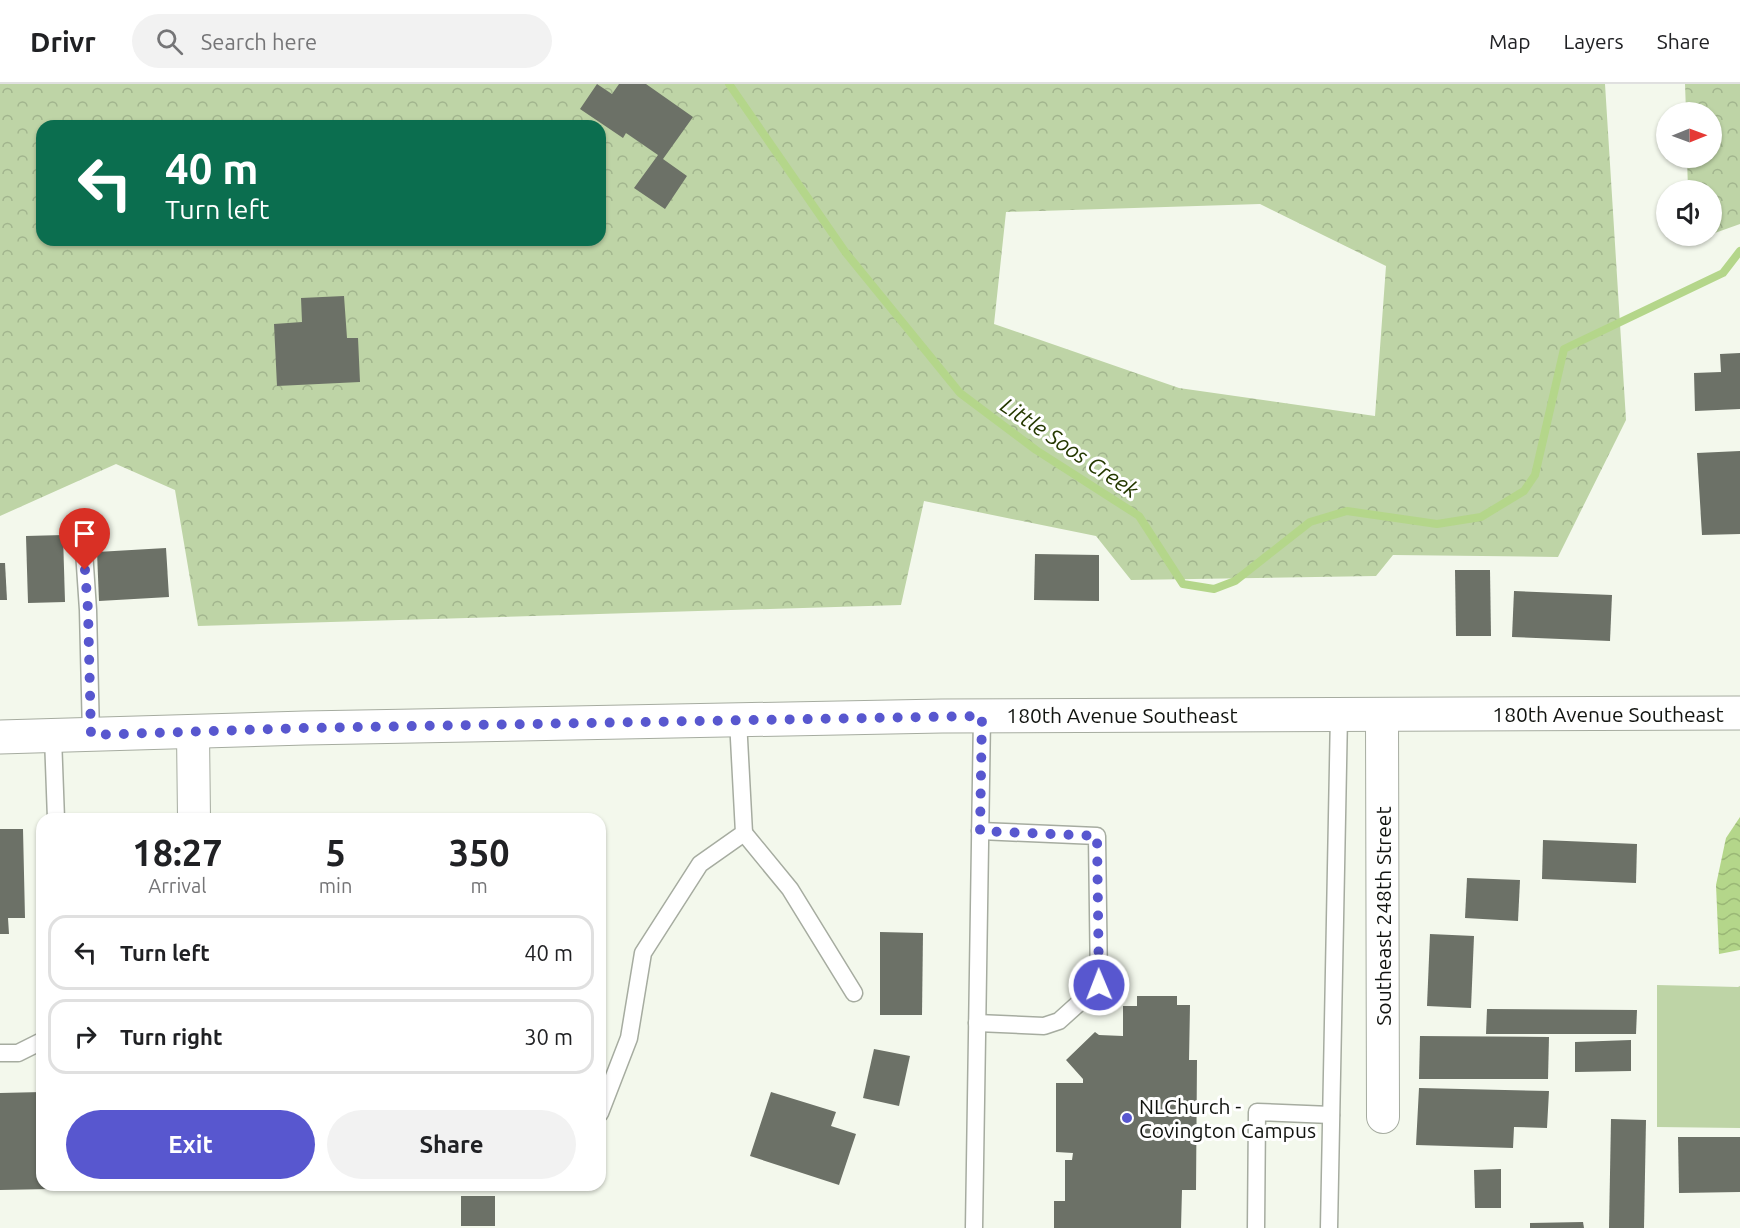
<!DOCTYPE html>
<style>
body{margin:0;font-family:Ubuntu,sans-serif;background:#f2f2f2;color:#202124;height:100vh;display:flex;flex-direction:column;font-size:22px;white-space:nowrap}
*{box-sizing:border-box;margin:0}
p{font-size:20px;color:#757577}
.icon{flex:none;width:33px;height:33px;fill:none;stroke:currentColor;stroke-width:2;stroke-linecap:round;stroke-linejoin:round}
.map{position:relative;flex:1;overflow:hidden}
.side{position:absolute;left:36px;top:729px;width:570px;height:378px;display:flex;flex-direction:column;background:#fff;border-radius:18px;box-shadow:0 2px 4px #0004}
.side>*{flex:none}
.guide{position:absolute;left:36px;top:36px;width:570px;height:126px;border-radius:18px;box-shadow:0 2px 4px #0004;background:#0b6e4f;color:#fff;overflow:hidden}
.needle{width:39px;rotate:89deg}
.fabs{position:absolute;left:1656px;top:18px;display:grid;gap:12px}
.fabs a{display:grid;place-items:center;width:66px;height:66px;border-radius:50%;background:#fff;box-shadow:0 2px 4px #0004;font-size:30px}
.pin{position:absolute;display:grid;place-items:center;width:51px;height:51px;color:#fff;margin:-62px -26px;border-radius:50% 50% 50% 0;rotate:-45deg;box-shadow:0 0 6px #0007}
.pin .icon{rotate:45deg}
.me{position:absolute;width:66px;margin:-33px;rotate:359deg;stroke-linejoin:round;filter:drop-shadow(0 0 4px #0008)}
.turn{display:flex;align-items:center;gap:21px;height:126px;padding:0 30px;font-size:27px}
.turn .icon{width:78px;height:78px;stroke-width:2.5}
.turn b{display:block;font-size:42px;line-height:51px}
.eta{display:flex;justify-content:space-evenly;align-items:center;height:102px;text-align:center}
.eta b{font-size:36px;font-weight:700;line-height:42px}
.button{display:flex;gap:12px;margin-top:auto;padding:12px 30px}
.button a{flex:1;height:69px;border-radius:36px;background:#5857cf;color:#fff;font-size:24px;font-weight:700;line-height:69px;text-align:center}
.button a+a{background:#f2f2f2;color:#202124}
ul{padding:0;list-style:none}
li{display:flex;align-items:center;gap:18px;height:75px;margin:0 12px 9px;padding:0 18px;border:3px solid #e0e0e0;border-radius:18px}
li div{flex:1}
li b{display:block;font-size:22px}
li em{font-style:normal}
header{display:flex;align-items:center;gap:36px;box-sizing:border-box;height:84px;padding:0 30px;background:#fff;border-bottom:2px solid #e0e0e0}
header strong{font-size:28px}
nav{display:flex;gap:33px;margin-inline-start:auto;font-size:21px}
.search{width:420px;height:54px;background:#f2f2f2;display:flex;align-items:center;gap:15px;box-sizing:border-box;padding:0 21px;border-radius:33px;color:#757577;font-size:22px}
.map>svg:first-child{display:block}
.green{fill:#bed4a6}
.forest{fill:url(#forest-crowns);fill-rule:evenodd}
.water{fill:url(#water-waves)}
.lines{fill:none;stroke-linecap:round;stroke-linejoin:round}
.stream{stroke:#b4d68a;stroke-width:8}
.building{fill:#6c7167}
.service-casing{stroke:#a6aca0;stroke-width:19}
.minor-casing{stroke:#a6aca0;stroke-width:34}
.tertiary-casing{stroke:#a6aca0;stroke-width:35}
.service{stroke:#fff;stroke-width:16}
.minor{stroke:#fff;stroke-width:32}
.tertiary{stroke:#fff;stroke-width:33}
.route{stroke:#5857cf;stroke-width:10;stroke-dasharray:0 18}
.poi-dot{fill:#5857cf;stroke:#fff;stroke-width:2}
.labels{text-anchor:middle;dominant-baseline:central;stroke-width:6;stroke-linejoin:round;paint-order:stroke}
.street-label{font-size:21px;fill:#11130f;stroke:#fff}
.poi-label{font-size:21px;fill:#11130f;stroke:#fff;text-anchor:start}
.water-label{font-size:22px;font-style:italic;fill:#253901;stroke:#fff}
</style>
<header>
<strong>Drivr</strong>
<div class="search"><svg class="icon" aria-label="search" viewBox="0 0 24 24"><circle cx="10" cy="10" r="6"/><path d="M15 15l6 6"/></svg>Search here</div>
<nav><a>Map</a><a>Layers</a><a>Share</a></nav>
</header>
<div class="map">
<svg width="1740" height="1144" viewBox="0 0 1740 1144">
<defs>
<pattern id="forest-crowns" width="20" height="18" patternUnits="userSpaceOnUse" patternTransform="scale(1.5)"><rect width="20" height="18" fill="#bed4a6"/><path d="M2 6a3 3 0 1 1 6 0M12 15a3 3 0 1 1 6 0" fill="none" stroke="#a2b58e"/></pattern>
<pattern id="water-waves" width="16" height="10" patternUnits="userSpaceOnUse" patternTransform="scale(1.5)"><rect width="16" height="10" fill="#b4d68a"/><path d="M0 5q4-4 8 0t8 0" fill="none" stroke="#9ab776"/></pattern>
</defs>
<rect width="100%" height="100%" fill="#f3f8ec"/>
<path class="green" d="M1657 901 1738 903 1740 902V1044L1657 1043Z"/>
<g class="forest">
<path d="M0 0H1605L1626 336 1558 473 1393 471 1376 492 1131 496 1096 452 924 417 901 521 198 542 175 406 116 380 0 432ZM42 42H600V156H42ZM1260 120 1386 182 1375 332 1179 304 994 240 1006 128Z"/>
<path d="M1685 0H1740V140L1712 150V106H1688L1687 74H1712V28H1686Z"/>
</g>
<path class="water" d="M1740 733V866L1719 870 1716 801 1726 754Z"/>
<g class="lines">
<path class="stream" d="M729 0 846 169 960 309 1036 366 1139 432 1183 500 1214 505 1235 497 1310 438 1347 427 1437 440 1481 433 1524 407 1535 391 1564 265 1723 189 1740 167"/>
</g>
<g class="building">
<path d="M597 0 612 10 619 0H646L693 33 663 75 687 92 665 125 634 104 658 71 626 49 623 54 580 25Z"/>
<path d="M344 212 347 254H358L360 298 277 302 274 240 302 238 301 214Z"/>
<path d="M1740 269V325L1695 327 1694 289 1721 288 1720 270Z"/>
<path d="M1740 367V450L1702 451 1697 369Z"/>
<path d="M63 451 65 518 28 519 26 452Z"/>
<path d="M166 464 169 513 99 517 97 468Z"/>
<path d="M1035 470 1099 471V517L1034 516Z"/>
<path d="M0 479H5L7 516H0Z"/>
<path d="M1455 486H1490L1491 552H1456Z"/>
<path d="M1514 507 1612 511 1610 557 1512 553Z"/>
<path d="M0 745H23L25 834H8L9 850H0Z"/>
<path d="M1543 756 1637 760 1636 799 1542 795Z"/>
<path d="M1467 794 1520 796 1518 837 1465 834Z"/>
<path d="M880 848 923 849 922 931H880Z"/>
<path d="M1430 850 1474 852 1471 924 1427 922Z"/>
<path d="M1137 912H1177V921H1190L1189 976H1197L1196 1106H1182L1181 1144H1054V1117H1065V1076H1072L1073 1069 1056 1068V999H1083V995L1066 976 1095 948 1099 951 1123 952V922H1137Z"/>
<path d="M1487 925 1637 926 1636 950H1486Z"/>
<path d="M1420 952 1549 953 1548 995H1419Z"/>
<path d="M1631 956V987L1575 988V958Z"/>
<path d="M874 965 910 972 899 1022 863 1014Z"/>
<path d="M1419 1004 1549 1007 1547 1044 1514 1043 1513 1064 1416 1061Z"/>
<path d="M42 1008V1101H50V1105L0 1106V1009Z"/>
<path d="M771 1008 836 1028 831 1042 856 1050 839 1101 750 1072Z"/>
<path d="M1611 1035 1646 1036 1644 1144H1609Z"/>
<path d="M1678 1053H1740V1108L1679 1109Z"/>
<path d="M1501 1085V1124H1475L1474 1086Z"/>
<rect x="461" y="1112" width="34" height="30"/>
<path d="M1583 1138 1584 1144H1530V1139Z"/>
</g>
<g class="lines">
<g class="service-casing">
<g id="service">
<path d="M84 467 88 526 91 651"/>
<path d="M53 653 56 735"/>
<path d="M744 749 790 805 854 909"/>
<path d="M977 939 1044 942 1059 937 1099 901 1097 752 980 747"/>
<path d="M0 969H18L42 957"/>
<path d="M600 1029 629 954 643 869 700 780 744 749 738 636"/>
<path d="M974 1144 982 632"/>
<path d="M1256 1144 1257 1028 1331 1031"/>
<path d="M1329 1144 1339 630"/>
</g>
</g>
<g class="minor-casing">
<g id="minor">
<path d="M1382 631 1383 1033"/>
<path d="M193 648 194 735"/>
</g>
</g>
<g class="tertiary-casing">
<path id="tertiary" d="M0 653 305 644 942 632 1740 629"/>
</g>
<use href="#service" class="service"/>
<use href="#minor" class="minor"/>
<use href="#tertiary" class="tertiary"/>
</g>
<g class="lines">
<path class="route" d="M85 486 88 526 91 651 305 644 982 632 980 747 1097 752 1099 901"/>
</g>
<circle class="poi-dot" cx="1127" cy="1034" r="6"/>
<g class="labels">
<g class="street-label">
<text x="1608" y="630">180th Avenue Southeast</text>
<text x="1122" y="631">180th Avenue Southeast</text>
<text transform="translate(1383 832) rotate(-90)">Southeast 248th Street</text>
</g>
<g class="poi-label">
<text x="1139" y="1022">NLChurch -<tspan x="1139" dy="24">Covington Campus</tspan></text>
</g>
<g class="water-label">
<text transform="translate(1070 363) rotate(34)">Little Soos Creek</text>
</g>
</g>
</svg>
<div class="fabs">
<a><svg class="needle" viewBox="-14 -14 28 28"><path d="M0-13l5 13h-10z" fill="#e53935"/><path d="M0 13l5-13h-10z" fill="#757577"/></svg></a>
<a><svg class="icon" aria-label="sound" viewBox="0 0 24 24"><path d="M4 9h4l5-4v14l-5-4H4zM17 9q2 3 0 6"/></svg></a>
</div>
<div class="pin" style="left:85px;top:486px;background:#d93025"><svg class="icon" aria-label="arrive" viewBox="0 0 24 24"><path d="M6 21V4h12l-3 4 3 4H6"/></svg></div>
<svg class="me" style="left:1099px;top:901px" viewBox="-20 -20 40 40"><circle r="17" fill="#5857cf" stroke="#fff" stroke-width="3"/><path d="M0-11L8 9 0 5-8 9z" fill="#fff"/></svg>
<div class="guide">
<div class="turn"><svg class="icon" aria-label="left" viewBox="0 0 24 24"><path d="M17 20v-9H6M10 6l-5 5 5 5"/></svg><div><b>40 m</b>Turn left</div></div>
</div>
<section class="side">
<div class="eta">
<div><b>18:27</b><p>Arrival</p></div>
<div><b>5</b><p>min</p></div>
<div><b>350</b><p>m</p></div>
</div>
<ul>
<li><svg class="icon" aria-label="left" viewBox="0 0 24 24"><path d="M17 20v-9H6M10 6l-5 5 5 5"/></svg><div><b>Turn left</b></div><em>40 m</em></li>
<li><svg class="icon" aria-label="right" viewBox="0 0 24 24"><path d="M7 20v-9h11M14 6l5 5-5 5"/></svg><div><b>Turn right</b></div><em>30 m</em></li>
</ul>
<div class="button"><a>Exit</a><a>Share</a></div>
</section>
</div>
